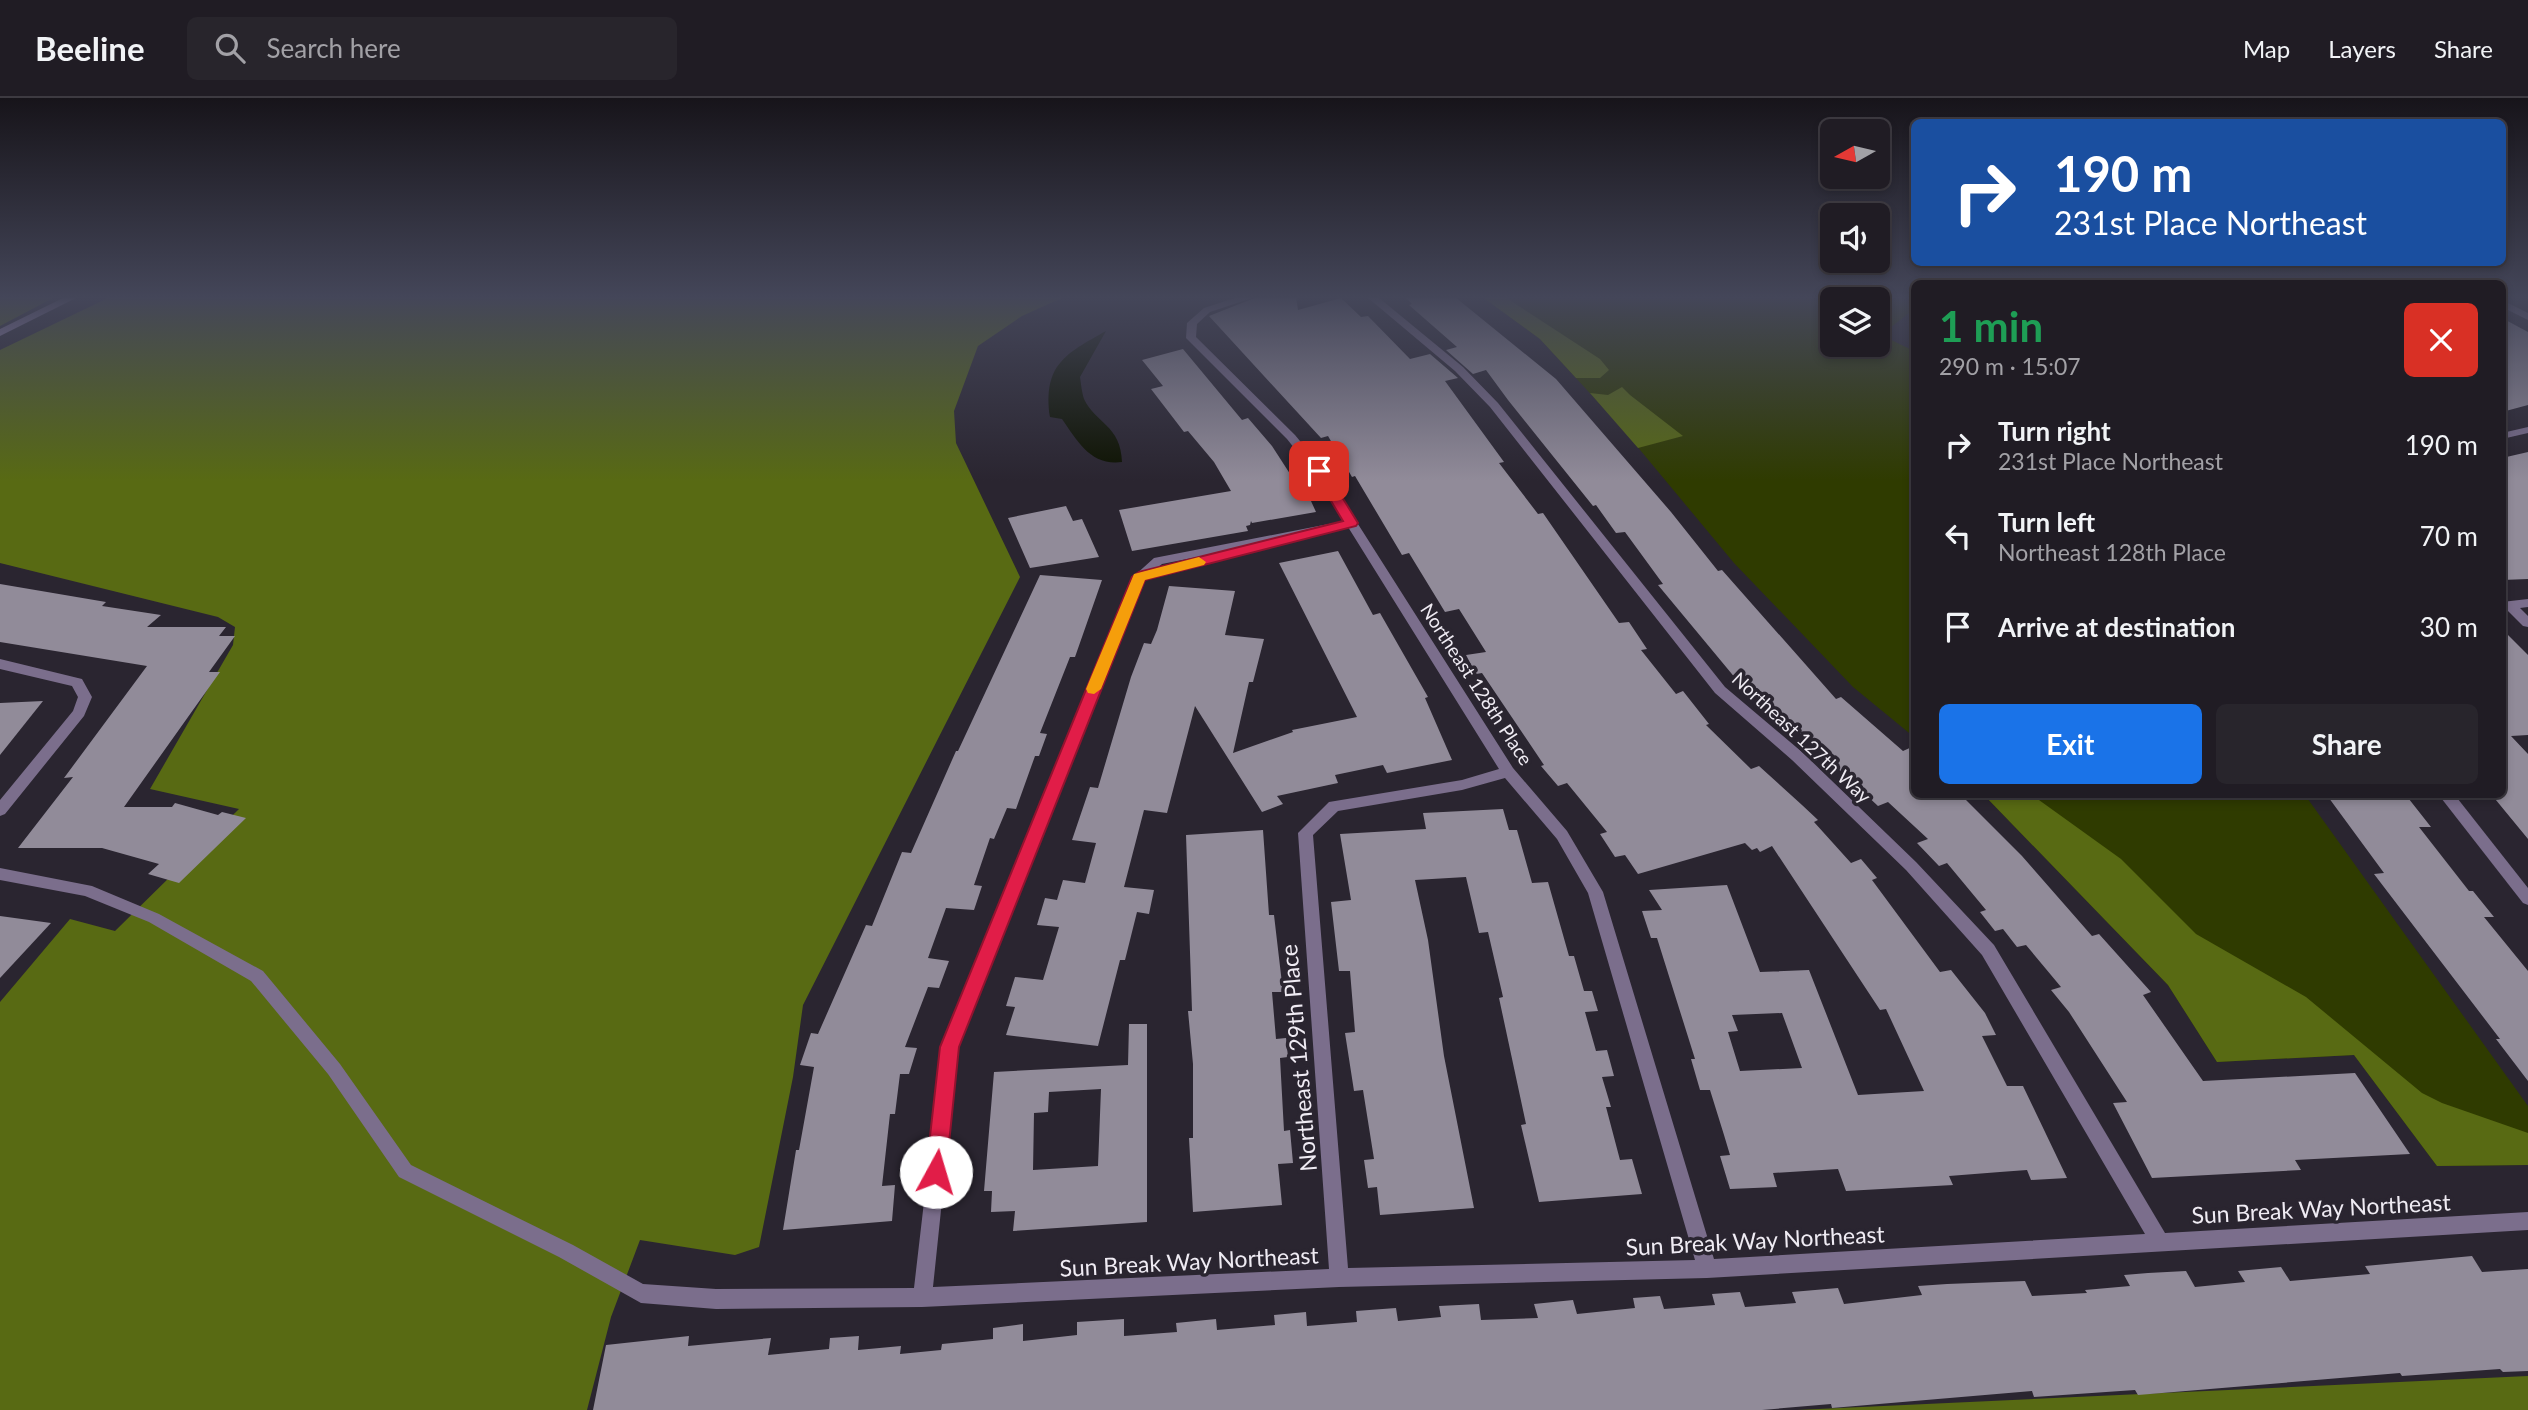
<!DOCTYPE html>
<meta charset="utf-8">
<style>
body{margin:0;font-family:Lato,sans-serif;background:#28252c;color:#f1f3f6;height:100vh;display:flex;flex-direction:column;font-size:26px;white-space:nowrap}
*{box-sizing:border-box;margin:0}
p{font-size:23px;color:#a2a1a6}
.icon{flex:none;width:38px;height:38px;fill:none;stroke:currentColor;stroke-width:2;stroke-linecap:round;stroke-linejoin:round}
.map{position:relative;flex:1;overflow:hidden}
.sheet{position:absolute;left:1911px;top:182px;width:595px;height:518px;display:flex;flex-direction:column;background:#201c24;border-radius:10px;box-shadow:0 4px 10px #0003,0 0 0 2px #3d3a41}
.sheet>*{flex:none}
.hud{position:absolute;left:1911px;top:21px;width:595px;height:147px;border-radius:10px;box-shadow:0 4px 10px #0003,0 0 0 2px #3d3a41;background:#1a4fa0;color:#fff;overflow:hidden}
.needle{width:46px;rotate:262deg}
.tools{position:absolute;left:1820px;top:21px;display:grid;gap:14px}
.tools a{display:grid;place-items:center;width:70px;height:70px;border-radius:10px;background:#201c24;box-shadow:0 4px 10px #0003,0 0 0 2px #3d3a41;font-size:35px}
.pin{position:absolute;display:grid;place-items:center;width:60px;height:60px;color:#fff;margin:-30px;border-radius:14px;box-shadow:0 4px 10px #0006}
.me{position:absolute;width:77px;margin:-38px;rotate:6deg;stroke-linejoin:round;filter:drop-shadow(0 0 5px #0008)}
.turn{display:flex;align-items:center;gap:24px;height:147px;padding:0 28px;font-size:32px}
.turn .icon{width:91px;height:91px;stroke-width:2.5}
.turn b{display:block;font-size:49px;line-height:60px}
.round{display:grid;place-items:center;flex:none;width:74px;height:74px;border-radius:10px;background:#28252c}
.overview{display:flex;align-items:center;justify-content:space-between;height:119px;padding:0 28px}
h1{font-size:42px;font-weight:700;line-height:52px;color:#1e9e55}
.button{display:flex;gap:14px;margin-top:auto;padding:14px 28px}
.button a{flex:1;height:80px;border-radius:10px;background:#1a73e8;color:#fff;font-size:28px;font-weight:700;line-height:80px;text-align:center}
.button a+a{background:#28252c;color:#f1f3f6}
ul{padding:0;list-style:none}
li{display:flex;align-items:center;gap:21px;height:91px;padding:0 28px}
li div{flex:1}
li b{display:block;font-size:26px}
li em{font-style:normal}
header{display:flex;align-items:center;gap:42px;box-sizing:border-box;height:98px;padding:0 35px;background:#201c24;border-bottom:2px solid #3d3a41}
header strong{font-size:33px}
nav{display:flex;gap:38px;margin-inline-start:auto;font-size:24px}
.search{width:490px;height:63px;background:#28252c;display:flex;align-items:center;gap:18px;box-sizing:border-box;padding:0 24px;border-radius:10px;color:#a2a1a6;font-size:26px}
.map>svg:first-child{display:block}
.green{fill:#2f3b00;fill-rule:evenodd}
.forest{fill:#586a13}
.water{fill:#0d1200}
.building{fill:#918b99;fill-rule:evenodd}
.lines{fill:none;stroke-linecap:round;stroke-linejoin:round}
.street{fill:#7b6e8c;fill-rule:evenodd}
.secondary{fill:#ab95c6;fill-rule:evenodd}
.route{fill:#e11d48;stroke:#92132f;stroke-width:2}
.slow{fill:#f59e0b}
.labels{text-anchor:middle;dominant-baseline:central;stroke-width:7;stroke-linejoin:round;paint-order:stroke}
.street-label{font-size:19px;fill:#efebf3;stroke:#2a2530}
.near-street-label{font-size:23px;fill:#efebf3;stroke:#2a2530}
</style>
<header>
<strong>Beeline</strong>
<div class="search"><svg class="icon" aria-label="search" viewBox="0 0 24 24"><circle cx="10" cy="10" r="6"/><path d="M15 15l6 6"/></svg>Search here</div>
<nav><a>Map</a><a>Layers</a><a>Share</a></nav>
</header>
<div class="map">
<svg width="2528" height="1312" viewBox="0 0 2528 1312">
<rect width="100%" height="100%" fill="#2a2530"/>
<g class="green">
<path d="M1483 199H1914V211L1881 237 1914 253V639L1853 589 1734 465 1621 329 1540 241ZM1832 201H1878V247H1832Z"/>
<path d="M1984 697H2305L2528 1008V1067L2437 1068 2354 957 2217 964 2168 887Z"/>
</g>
<g class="forest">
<path d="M0 199H55L0 228Z"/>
<path d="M110 199H1064L1022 218 978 248 954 313 956 345 1020 479 803 907 793 979 759 1149 735 1157 640 1142 611 1219 587 1312H0V904L70 821 115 833 239 711 150 691 233 547 235 529 218 519 0 465V252Z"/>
<path d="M1487 199H1505L1600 261 1609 272 1600 280H1576L1540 241 1485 201Z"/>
<path d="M1622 289 1630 297 1683 338 1638 350 1590 295 1608 297Z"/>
<path d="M1984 697H2032L2121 761 2196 836 2306 899 2422 995 2442 1005 2528 1035V1067L2437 1068 2354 957 2217 964 2168 887Z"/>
<path d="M2528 1278V1312H1797Z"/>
</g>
<path class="water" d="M1106 233 1080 279C1081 286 1082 295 1084 301 1095 325 1121 327 1122 364 1091 368 1078 344 1062 321L1050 319C1043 267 1065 256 1106 233Z"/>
<g class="building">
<path d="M1257 199H1296L1298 212 1341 200 1361 219 1368 218 1410 261 1430 256 1458 280 1445 283 1504 364 1499 365 1538 416 1543 415 1619 525 1629 524 1647 551 1641 552 1676 596 1683 593 1709 626 1706 627 1751 671 1759 668 1802 707 1818 722 1814 724 1851 765 1861 761 1877 780 1872 782 1940 874 1951 872 1985 915 1996 937 1982 938 2007 988H2023L2067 1080 2031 1082 2027 1072 2000 1074 1949 1078 1953 1087 1846 1093 1838 1071 1773 1075 1777 1089 1730 1091 1720 1058 1730 1057 1724 1037 1710 992H1700L1691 961H1695L1657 840H1651L1642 813 1662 812 1649 792 1727 787 1760 874 1809 872 1858 997 1924 993 1886 911 1880 912 1772 748 1760 754 1757 750 1752 752 1745 745 1638 776 1625 757 1615 759 1600 736 1607 734 1567 685 1558 688 1541 668 1544 667 1482 575 1476 576 1466 557 1486 554 1459 511 1445 514 1409 455 1402 457 1355 378 1352 379 1328 338 1321 340 1209 218ZM1782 915 1802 970 1740 973 1728 934 1738 933 1732 917Z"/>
<path d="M1405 199H1455L1556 281 1671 414 1718 473 1722 472 1836 601 1841 599 1903 653 1914 648V696H1960L2022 758 2092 838 2099 836 2151 894 2143 897 2203 983 2355 975 2410 1056 2295 1062 2301 1072 2152 1080 2113 1005 2127 1004 2069 914 2051 892 2061 889 2026 847 2017 849 2003 831 1995 833 1980 814 1986 812 1947 765 1939 768 1917 745 1928 741 1888 704 1878 708 1775 612 1757 590 1746 593 1658 487 1663 486 1625 434 1616 435 1596 407 1593 408 1508 302 1486 272 1473 276 1446 252 1457 249 1409 207 1412 206Z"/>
<path d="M2502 220 2528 234V307L2502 314Z"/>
<path d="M1183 251 1242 322 1248 320 1272 348 1294 382 1301 381 1316 414 1252 425 1251 423 1250 427 1246 428 1248 433 1132 453 1119 412 1231 393 1214 364 1188 333 1184 334 1151 291 1163 288 1142 262Z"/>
<path d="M2528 354V481L2502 482V360Z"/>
<path d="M1066 408 1073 423 1082 421 1099 459 1030 470 1008 420Z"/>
<path d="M1338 453 1373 517 1380 515 1428 599 1425 600 1452 662 1387 675 1383 667 1335 677 1338 685 1277 698 1283 706 1262 714 1195 608 1167 715 1144 712 1124 789 1154 792 1149 816 1137 814 1125 862H1120L1098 948 1006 937 1015 909 1006 908 1015 879 1043 882 1059 829 1037 827 1045 800 1057 802 1063 782 1085 785 1096 745 1072 742 1090 689 1098 690 1131 579 1144 545 1151 546 1157 532 1169 488 1235 493 1225 537 1264 541 1253 584H1249L1233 655 1293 634 1292 632 1357 619 1279 465Z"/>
<path d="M1040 477 1102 482 1075 559H1070L1040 635 1047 636 1039 658H1035L1016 711 1007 710 994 741 990 740 974 787 982 788 974 812 946 810 928 860 949 863 939 890 928 889 905 949 917 950 909 976H900L895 1016H890L882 1088 895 1087 892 1123 783 1132 796 1052H799L814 969 800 967 811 935 818 936 866 827 872 828 902 754 911 755 956 653H958Z"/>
<path d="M0 486 106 504 102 508 161 517 147 529H226L219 538H235L209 574H220L124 709H172L175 705 218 717 222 714 246 720 179 785 148 776 159 766 102 750H18L73 679 64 680 147 568 0 544Z"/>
<path d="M2502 531 2528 557V637L2511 638 2528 656V741L2491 696H2502Z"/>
<path d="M43 603 0 657V605Z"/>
<path d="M2326 696H2405L2431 729H2419L2469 793H2473L2494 819H2484L2528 873V983L2496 941H2500L2374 776 2384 775Z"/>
<path d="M1503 711 1509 732H1517L1532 785 1548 784 1569 858H1574L1584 893H1592L1598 913 1585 914 1596 953 1607 952 1614 978 1602 979 1611 1009H1606L1620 1062 1632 1061 1642 1096 1539 1104 1521 1027 1526 1026 1499 900 1503 899 1488 834 1479 835 1466 779 1415 782 1428 842 1444 958 1474 1110 1380 1117 1377 1089 1368 1090 1364 1062 1374 1061 1363 992 1354 993 1345 935 1355 934 1350 873H1339L1331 804 1351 802 1340 736 1426 731 1423 715Z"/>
<path d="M1263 732 1269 817H1274L1283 894H1272L1276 941 1286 940 1288 959 1280 960 1284 1033 1290 1032 1293 1065 1278 1066 1282 1107 1193 1114 1189 1040H1193V966L1188 913H1192L1186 737Z"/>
<path d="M0 818 51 825 0 880Z"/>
<path d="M1129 926H1147V1124L1013 1133 1015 1113 991 1114 992 1093H984L994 974 1128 967ZM1101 991 1098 1068 1033 1072 1034 1015 1048 1014 1049 994Z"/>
<path d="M2472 1158 2482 1174 2528 1171V1273L2503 1274 2500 1271 2402 1278 2400 1275 2138 1297 2135 1292 2034 1299 2032 1293 1832 1310 1831 1306 1762 1312H593L606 1247 689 1238 688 1248 771 1240 768 1257 829 1251 830 1240 859 1238 858 1252 901 1248 900 1256 941 1252 942 1246 993 1241V1230L1023 1226V1243L1077 1237V1224L1124 1221V1238L1177 1234 1176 1225 1216 1221 1217 1232 1275 1227 1274 1217 1306 1214 1307 1228 1357 1224 1356 1213 1396 1210 1398 1223 1441 1219 1439 1208 1479 1206 1481 1222 1538 1220 1534 1206 1573 1202 1577 1216 1635 1210 1633 1200 1660 1198 1664 1211 1715 1207 1712 1196 1740 1194 1745 1209 1796 1205 1792 1194 1838 1190 1844 1206 1922 1197 1918 1188 1947 1186 2025 1183 2032 1198 2087 1195 2085 1192 2130 1188 2124 1177 2148 1175 2186 1173 2195 1189 2245 1184 2238 1173 2281 1169 2290 1183 2370 1176 2365 1168Z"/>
</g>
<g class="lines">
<g class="street">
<path d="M1238 199H1255L1210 214 1197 226 1196 239 1295 337 1323 371 1513 670 1567 733 1603 794 1714 1161 2145 1136 1982 857 1906 772 1792 662 1715 595 1490 309 1455 273 1367 199H1378L1463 269 1498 305 1725 589 1802 654 1916 764 1994 847 2165 1135 2528 1114V1132L1707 1180 1339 1189 922 1209 716 1211 641 1205 559 1159 399 1079 328 976 251 883 149 824 85 798 0 782V770L92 788 159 816 263 873 340 966 411 1067 573 1147 643 1186 716 1191 914 1190 942 949 1133 479 1154 460 1344 423 1314 375 1287 341 1186 240 1187 225 1204 210ZM1348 429 1499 671 1462 682 1329 704 1298 735 1329 1171 933 1189 958 949 1144 481 1194 469 1196 466 1190 462 1157 470 1162 466ZM1505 680 1557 741 1588 795 1695 1162 1348 1170 1313 737 1338 713 1462 692Z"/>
<path d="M2502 202 2528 215V222L2502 209Z"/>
<path d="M2528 329V335L2502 341V335Z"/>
<path d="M2528 501V509L2520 510 2528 518V529L2523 528 2507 512H2502V504Z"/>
<path d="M0 561 82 581 92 599 84 618 5 716 0 718V702L73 613 78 599 72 588 0 571Z"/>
<path d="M2438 696H2454L2528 790V807L2523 805Z"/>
</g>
<path class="secondary" d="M65 199H78L0 238V231Z"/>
</g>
<linearGradient id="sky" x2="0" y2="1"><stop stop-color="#17141a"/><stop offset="0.52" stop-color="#444659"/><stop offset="1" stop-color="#444659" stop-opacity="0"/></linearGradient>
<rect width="2528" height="383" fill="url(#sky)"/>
<path class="route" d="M1319 369 1326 373 1358 425 1356 428 1145 482 959 949 946 1074 943 1081 936 1084 929 1081 926 1074 940 949 1132 479 1139 474 1343 423 1313 373Z"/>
<path class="slow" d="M1199 459 1206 464 1204 467 1145 482 1101 591 1094 596 1088 595 1086 591 1134 476Z"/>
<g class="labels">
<g class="street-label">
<text transform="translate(1477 586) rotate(57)">Northeast 128th Place</text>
<text transform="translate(1802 639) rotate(43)">Northeast 127th Way</text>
</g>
<g class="near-street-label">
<text transform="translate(1298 960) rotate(-95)">Northeast 129th Place</text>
<text transform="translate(2321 1110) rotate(-3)">Sun Break Way Northeast</text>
<text transform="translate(1755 1142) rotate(-3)">Sun Break Way Northeast</text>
<text transform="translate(1189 1163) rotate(-3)">Sun Break Way Northeast</text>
</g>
</g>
</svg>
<div class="tools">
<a><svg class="needle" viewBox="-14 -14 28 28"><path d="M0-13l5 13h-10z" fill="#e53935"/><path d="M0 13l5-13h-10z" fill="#a2a1a6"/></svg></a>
<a><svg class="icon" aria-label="sound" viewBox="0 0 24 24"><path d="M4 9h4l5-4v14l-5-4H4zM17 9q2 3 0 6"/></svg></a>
<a><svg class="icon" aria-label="layers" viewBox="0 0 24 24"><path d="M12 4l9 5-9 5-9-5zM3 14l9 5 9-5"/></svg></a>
</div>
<div class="pin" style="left:1319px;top:373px;background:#d93025"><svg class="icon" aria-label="arrive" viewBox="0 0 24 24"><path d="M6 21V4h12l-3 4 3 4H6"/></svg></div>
<svg class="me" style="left:936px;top:1074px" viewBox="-20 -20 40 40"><circle r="19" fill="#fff"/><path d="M0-13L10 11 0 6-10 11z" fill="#e11d48"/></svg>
<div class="hud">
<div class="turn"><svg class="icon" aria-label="right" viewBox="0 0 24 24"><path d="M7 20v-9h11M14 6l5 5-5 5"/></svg><div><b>190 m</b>231st Place Northeast</div></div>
</div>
<section class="sheet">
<div class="overview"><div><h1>1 min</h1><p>290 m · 15:07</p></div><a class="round" style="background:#d93025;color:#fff"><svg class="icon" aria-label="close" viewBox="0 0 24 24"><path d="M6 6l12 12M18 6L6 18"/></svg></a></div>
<ul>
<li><svg class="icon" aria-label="right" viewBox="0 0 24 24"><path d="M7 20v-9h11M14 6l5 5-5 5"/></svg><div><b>Turn right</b><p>231st Place Northeast</p></div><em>190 m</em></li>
<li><svg class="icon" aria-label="left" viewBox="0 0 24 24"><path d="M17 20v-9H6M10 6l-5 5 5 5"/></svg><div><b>Turn left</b><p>Northeast 128th Place</p></div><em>70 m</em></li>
<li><svg class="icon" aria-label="arrive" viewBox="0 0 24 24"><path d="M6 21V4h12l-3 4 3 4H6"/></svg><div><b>Arrive at destination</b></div><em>30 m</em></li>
</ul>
<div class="button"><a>Exit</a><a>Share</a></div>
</section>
</div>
